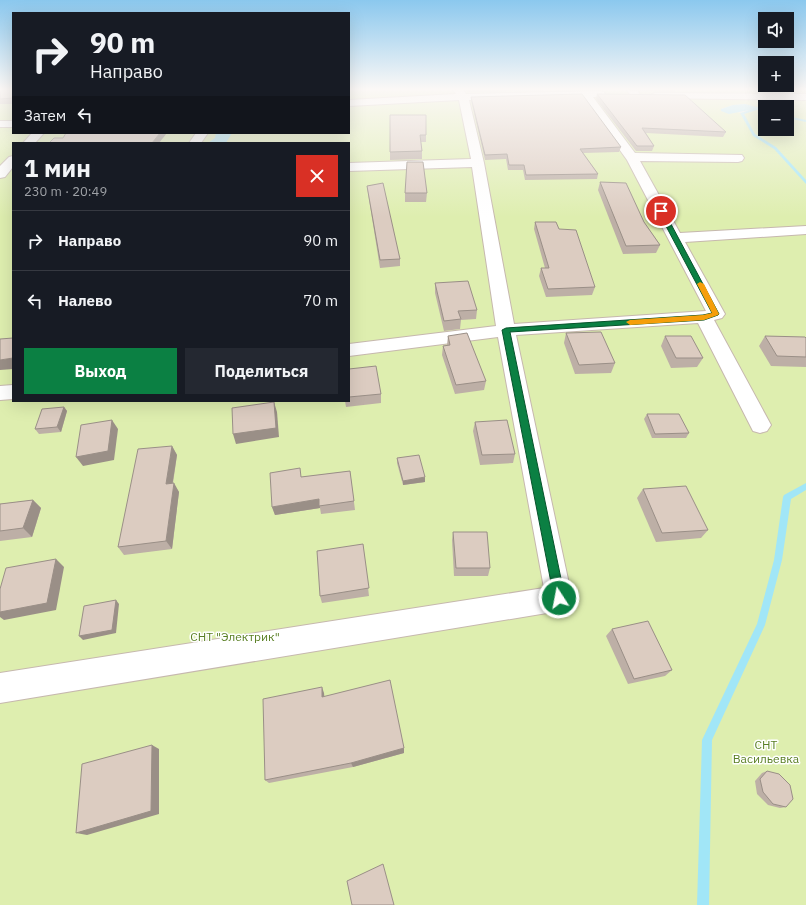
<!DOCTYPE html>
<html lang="ru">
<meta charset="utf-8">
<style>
body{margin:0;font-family:"IBM Plex Sans",sans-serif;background:#242831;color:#f1f3f6;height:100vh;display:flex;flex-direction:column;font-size:15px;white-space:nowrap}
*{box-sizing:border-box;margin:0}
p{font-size:13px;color:#9ea1a6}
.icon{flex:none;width:22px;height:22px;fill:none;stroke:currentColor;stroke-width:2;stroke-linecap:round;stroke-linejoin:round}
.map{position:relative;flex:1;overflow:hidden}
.drawer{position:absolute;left:12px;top:142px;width:338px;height:260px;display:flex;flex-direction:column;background:#171b24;border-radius:0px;box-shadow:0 4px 16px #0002}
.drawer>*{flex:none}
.guide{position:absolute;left:12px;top:12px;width:338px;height:122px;border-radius:0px;box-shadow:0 4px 16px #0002;background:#171b24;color:#f1f3f6;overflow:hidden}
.buttons{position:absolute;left:758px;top:12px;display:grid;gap:8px}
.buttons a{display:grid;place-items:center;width:36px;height:36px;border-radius:0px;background:#171b24;box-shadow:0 4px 16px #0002;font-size:20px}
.pin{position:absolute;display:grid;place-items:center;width:34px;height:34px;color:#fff;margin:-17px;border:2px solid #fff;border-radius:50%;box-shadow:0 1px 4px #0007}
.me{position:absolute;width:44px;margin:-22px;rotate:349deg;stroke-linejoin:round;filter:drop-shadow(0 0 3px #0008)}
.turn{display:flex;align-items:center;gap:14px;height:84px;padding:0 12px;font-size:18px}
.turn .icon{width:52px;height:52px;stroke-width:2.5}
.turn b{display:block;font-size:28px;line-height:34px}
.then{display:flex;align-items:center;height:38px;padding:0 12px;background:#0003;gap:8px;font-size:15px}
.round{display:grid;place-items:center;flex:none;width:42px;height:42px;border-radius:0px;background:#242831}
.head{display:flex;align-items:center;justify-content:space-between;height:68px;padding:0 12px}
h1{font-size:24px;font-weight:800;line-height:30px}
.button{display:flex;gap:8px;margin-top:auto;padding:8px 12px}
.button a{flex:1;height:46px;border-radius:0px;background:#0b8043;color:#fff;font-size:16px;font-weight:800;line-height:46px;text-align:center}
.button a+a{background:#242831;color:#f1f3f6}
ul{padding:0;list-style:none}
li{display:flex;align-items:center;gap:12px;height:60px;padding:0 12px;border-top:1px solid #363941}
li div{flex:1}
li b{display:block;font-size:15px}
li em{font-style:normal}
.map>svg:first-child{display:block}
.green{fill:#deeeaf;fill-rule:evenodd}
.water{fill:#a1e6f7}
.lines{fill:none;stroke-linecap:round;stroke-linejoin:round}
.stream{fill:#a1e6f7;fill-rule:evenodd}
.minor-casing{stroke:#c6b8ae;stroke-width:2}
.minor{fill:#fff;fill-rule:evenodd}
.wall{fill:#bdafa6}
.shaded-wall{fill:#9a8f87}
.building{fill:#dcccc1;stroke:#9a8f87}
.route{fill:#0b8043;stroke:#07532c}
.slow{fill:#f59e0b}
.labels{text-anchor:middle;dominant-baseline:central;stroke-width:3;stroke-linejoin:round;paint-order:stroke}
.near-park-label{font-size:12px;fill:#587e22;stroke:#fff}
</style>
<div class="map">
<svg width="806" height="905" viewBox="0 0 806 905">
<rect width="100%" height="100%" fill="#f6f0ea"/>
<path class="green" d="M0 91H13V133H349V91H806V905H0ZM745 104 760 109 742 113 721 109 733 105ZM765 107H787V129H765ZM13 143H349V401H13Z"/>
<g class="water">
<path d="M745 104 760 108 729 114 721 111V109L733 105Z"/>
<path d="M216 133H232L226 143H208L215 138Z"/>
</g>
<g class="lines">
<g class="stream">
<path d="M759 107 765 109V111L760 109 744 114 755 134 776 147 806 180V184L774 149 753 136 740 113Z"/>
<path d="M787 116 806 120V122L787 118Z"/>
<path d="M806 483V490L791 499 782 560 765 625 712 740 709 905H697L702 740 757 624 774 560 783 497 784 495Z"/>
</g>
<g class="minor-casing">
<g id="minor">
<path d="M453 90H463L466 94 600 91 604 92 605 94 604 96 593 97 635 153 742 155 744 158 742 161 738 162 640 161 680 233 806 226V234L685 242 725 314 722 318 714 320 771 425 767 431 760 433 753 431 698 323 516 335 572 598 568 607 559 611 0 703V673L544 588 498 337 349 356V344L496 326 472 167 349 171V163L471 159 459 100 349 106V100L456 94ZM582 97 627 160 706 311 514 324 484 163 469 100Z"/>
<path d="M627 90H637L641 96 640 98H632Z"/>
<path d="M656 93 806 94V100L652 98 651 96 652 94Z"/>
<rect x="0" y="121" width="13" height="6"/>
<path d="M32 133H44L35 143H23Z"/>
<path d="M196 133H208L201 143H189Z"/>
<path d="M13 156V167L5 177 0 178V166L9 157Z"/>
<path d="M13 385V399L0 400V386Z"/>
</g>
</g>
<use href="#minor" class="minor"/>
</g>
<g class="wall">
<path d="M13 90V104H0V99Z"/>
<path d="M466 90H545L468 92Z"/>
<path d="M625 90H675V92Z"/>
<path d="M597 94 726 132 723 137 646 133 654 146 652 151H636L596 99Z"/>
<path d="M471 97 621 147 619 152 583 153 598 174 597 179 525 180 523 170H508L506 159 485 160 471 101Z"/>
<path d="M390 115H426V142H421L422 151V159L390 160Z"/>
<path d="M600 182 644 222 660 245 656 253 623 254 598 190Z"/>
<path d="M367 186 400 259V266L380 268 368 193Z"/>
<path d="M405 193H427L426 202H405Z"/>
<path d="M535 222 559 229 595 287 592 295 546 297 539 276 541 268H545L534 229Z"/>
<path d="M435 283 477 310 476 319 461 320 460 329 444 331 435 293Z"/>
<path d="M566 333 615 363 611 373 575 374 564 343Z"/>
<path d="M448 336 486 381 484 390 455 394 442 355 443 346 447 345Z"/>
<path d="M665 336 703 358 697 367 671 368 661 346Z"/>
<path d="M765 336 806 338V367L771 366 759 346Z"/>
<path d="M349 369 381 394V403L346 407 345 401H349Z"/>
<path d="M64 407 67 411 61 432 39 434 35 429Z"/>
<path d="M647 414 689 433 686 438H652L644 419Z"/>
<path d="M475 422 515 454 513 463 480 465 473 431Z"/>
<path d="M172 446 177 455 173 483 179 492 172 549 124 555 118 547Z"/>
<path d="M397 458 425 482 403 485 397 463Z"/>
<path d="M350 471 355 510 321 514 320 508 275 515 272 507 302 477Z"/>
<path d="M643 489 708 530 701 538 656 542 637 498Z"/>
<path d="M33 500 41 508 32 537 0 541V504Z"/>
<path d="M453 532 490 568 488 576H454L452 540Z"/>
<path d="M363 544 369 596 322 603 320 596Z"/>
<path d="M612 629 672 670 665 676 628 684 606 636Z"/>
<path d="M324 693V697L404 748V753L353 767 269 783 265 780Z"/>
<path d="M767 771 786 807 780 808 768 805 757 794 755 781 762 773Z"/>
</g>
<g class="shaded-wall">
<path d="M160 133H167L159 143H152Z"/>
<path d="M13 358V369L0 370V360Z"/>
<path d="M274 402 277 412 279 437 236 444 233 434Z"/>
<path d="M64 407 67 411 61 432 57 427Z"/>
<path d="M112 420 118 429 114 460 83 466 76 457Z"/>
<path d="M172 446 177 455 171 493 166 484Z"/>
<path d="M425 477V482L403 485V481Z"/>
<path d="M174 483 179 492 172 549 166 541Z"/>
<path d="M319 499 320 508 275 515 272 507Z"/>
<path d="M33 500 41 508 32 537 23 528Z"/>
<path d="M56 559 64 567 56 610 4 620 0 617V612Z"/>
<path d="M116 600 119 604 116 633 83 640 79 636Z"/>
<path d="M322 687 324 693 325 703 322 697Z"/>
<path d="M152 745 159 749V814L87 835 76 833Z"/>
<path d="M404 748V753L353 767 351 763Z"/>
</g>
<g class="building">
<path d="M1 90H13V98L0 99V92Z"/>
<path d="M582 94 621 147 580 149 598 174 526 175 524 165H509L507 154 485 155 471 97Z"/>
<path d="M597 94 685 95 726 132 642 128 654 146H637Z"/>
<path d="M390 115H426V135H420L422 151 390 152Z"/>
<path d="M66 133H160L152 143H49L54 138H63Z"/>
<path d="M407 162H423L427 193H405Z"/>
<path d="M600 182 626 183 644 222 660 245 626 246Z"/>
<path d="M383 183 400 259 380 260 367 186Z"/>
<path d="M535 222H556L559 229 576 230 595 287 548 289 541 268H549Z"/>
<path d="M468 281 477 310 458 311 461 319 444 321 435 283Z"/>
<path d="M601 332 615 363 579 365 566 333Z"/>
<path d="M467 333 486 381 456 385 443 346 450 345 448 336Z"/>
<path d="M665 336H691L703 358H676Z"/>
<path d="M765 336 805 337 806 338V357L777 356Z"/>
<path d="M13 338V358L0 360V339Z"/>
<path d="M376 366 381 394 349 397V369Z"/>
<path d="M274 402 276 428 233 434 232 408Z"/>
<path d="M64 407 57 427 35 429 42 409Z"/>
<path d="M647 414H679L689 433 655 434Z"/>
<path d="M112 420 108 451 76 457 81 425Z"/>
<path d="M507 420 515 454 482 455 475 422Z"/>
<path d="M172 446 166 484 174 483 166 541 118 547 138 449Z"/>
<path d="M419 455 425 477 403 481 397 458Z"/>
<path d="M300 468 301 477 350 471 354 501 319 506V499L272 507 270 473Z"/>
<path d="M686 486 708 530 662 533 643 489Z"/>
<path d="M33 500 23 528 0 531V504Z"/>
<path d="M453 532H487L490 568H456Z"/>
<path d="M363 544 369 588 320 596 317 551Z"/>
<path d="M56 559 47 603 0 612V589L6 568Z"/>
<path d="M116 600 112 630 79 636 84 606Z"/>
<path d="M648 621 672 670 634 679 612 629Z"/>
<path d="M390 680 404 748 351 763 265 780 263 699 322 687V697Z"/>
<path d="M152 745 151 811 76 833 82 764Z"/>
<path d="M767 771 779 774 790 785 793 799 786 807 773 804 763 792 760 779Z"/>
<path d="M383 864 394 905H352L347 881Z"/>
</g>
<linearGradient id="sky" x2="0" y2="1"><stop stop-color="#8bc8ee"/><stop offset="0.41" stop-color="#fbf8f6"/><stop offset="1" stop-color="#fbf8f6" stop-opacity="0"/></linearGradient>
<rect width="806" height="217" fill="url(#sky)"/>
<path class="route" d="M659 210 664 211 719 314 718 315 704 320 510 332 565 598 563 602 559 604 555 602 554 598 502 330 506 328 703 315 712 313 658 211Z"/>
<path class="slow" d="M700 282 704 284 719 314 718 315 704 320 630 325 626 322 630 320 703 315 712 313 697 284Z"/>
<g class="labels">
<g class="near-park-label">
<text x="235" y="636">СНТ "Электрик"</text>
<text x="766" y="744">СНТ<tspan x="766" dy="14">Васильевка</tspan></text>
</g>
</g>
</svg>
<div class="buttons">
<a><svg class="icon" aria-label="sound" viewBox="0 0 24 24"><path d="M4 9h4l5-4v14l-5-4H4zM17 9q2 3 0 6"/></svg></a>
<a>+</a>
<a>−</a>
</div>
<div class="pin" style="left:661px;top:211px;background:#d93025"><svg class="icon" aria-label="arrive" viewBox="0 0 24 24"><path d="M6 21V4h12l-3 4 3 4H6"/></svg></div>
<svg class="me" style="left:559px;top:598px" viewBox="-20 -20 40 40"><circle r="17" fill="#0b8043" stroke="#fff" stroke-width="3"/><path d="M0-11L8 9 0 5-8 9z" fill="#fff"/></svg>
<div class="guide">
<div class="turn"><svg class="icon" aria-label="right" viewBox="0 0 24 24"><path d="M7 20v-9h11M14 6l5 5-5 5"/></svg><div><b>90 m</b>Направо</div></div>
<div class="then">Затем<svg class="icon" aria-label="left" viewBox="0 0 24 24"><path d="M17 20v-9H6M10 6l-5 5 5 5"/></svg></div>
</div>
<section class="drawer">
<div class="head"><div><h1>1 мин</h1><p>230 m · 20:49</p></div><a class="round" style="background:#d93025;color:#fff"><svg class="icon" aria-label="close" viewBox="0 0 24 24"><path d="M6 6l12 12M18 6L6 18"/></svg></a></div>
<ul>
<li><svg class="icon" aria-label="right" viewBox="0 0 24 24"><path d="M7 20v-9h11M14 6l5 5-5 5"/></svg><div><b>Направо</b></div><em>90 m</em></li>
<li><svg class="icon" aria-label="left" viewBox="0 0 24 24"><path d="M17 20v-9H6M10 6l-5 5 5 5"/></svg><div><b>Налево</b></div><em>70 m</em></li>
</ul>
<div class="button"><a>Выход</a><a>Поделиться</a></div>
</section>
</div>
